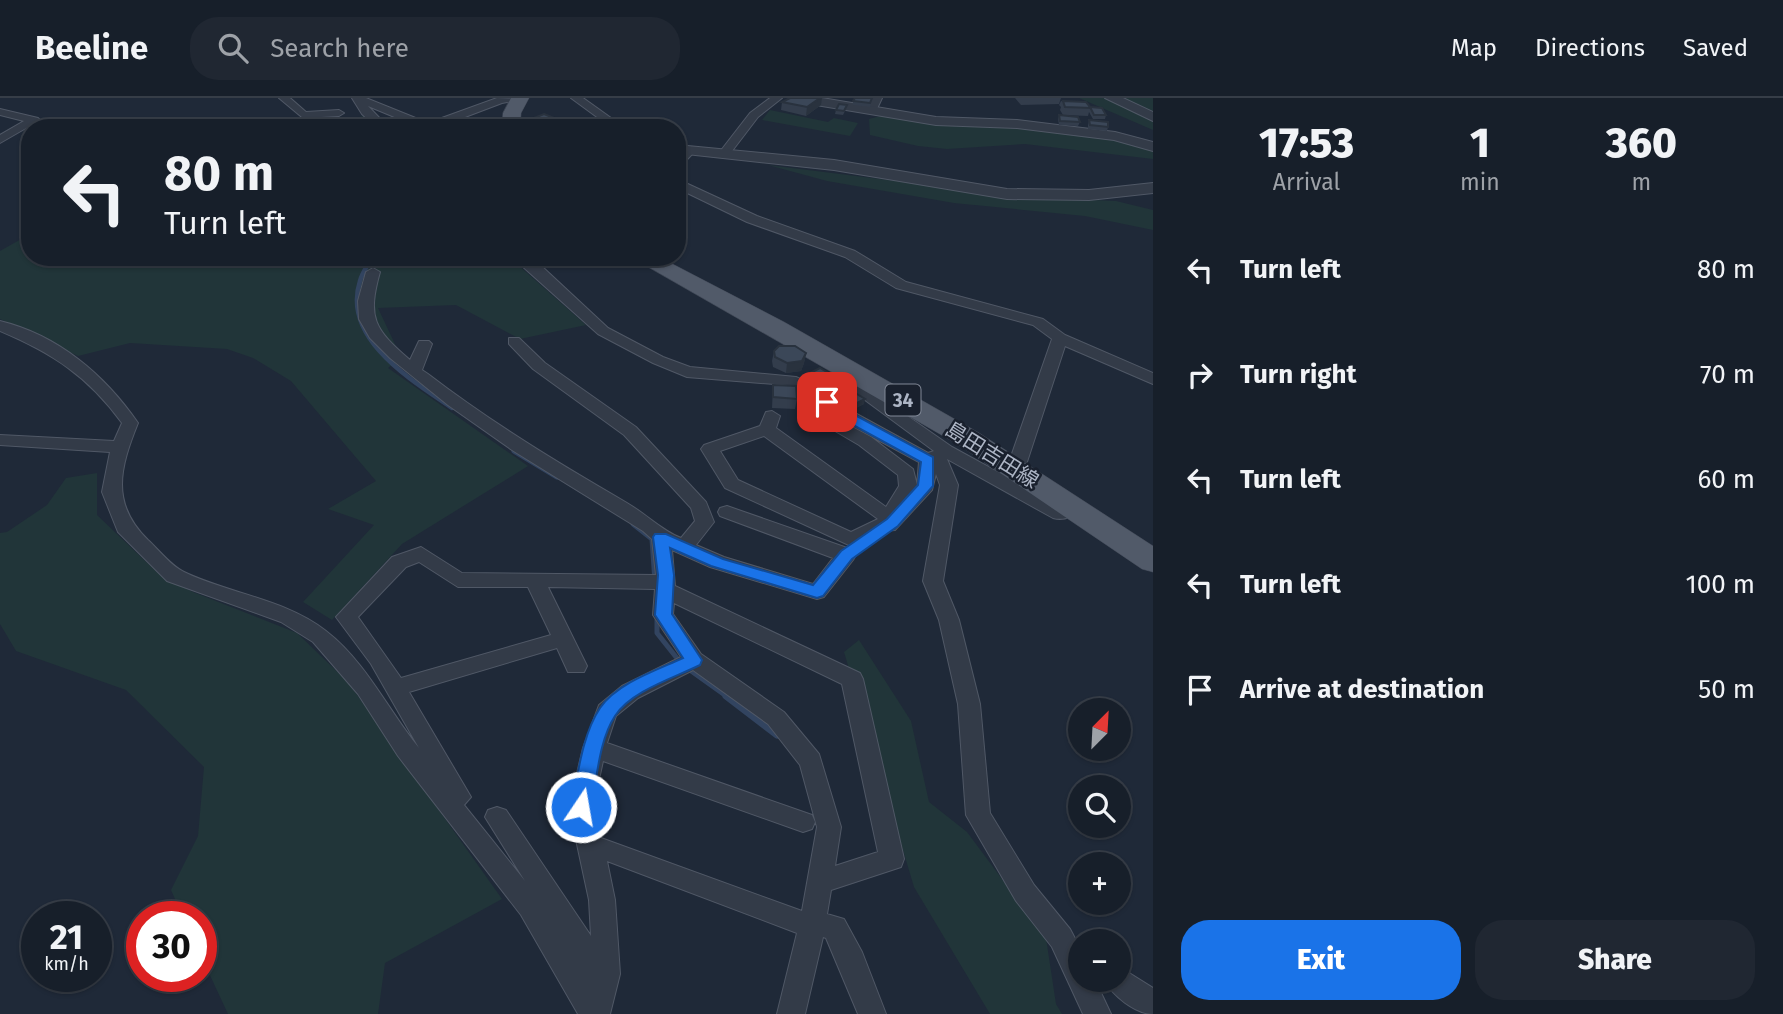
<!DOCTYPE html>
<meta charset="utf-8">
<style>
body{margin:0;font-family:"Fira Sans","Noto Sans JP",sans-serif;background:#202732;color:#f1f3f6;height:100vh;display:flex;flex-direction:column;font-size:26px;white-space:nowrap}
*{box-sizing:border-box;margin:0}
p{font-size:23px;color:#9ea2a8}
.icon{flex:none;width:38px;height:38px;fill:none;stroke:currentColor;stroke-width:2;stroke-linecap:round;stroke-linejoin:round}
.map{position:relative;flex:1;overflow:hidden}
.side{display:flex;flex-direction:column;background:#171f2a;width:630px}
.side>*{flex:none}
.hud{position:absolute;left:21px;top:21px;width:665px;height:147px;border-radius:28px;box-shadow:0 2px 5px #0004,0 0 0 2px #363d47;background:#171f2a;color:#f1f3f6;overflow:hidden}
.needle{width:46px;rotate:24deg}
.fabs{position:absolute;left:1068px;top:600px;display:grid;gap:14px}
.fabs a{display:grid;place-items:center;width:63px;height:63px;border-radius:50%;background:#171f2a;box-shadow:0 2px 5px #0004,0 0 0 2px #363d47;font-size:35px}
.speed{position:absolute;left:21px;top:803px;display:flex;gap:14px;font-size:35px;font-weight:700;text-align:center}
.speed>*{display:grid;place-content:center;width:91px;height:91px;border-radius:50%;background:#171f2a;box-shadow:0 2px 5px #0004,0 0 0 2px #363d47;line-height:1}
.speed small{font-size:18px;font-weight:400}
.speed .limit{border:10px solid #d22;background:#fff;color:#111}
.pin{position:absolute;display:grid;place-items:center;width:60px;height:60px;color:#fff;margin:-30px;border-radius:14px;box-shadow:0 4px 10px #0006}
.me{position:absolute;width:77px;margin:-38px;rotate:12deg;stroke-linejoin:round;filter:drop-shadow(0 0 5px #0008)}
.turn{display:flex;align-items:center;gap:24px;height:147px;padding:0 28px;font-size:32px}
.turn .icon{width:91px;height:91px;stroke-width:2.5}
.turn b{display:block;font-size:49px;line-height:60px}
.eta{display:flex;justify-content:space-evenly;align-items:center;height:119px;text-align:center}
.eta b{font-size:42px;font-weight:800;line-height:49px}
.primary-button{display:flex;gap:14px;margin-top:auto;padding:14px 28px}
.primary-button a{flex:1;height:80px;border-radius:28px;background:#1a73e8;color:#fff;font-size:28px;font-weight:800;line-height:80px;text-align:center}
.primary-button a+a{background:#202732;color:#f1f3f6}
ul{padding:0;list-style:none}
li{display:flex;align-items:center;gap:21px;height:105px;padding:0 28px}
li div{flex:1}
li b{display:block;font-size:26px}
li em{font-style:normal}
header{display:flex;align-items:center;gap:42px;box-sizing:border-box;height:98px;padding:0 35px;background:#171f2a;border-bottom:2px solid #363d47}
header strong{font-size:33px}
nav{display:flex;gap:38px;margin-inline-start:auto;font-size:24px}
.search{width:490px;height:63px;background:#202732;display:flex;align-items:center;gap:18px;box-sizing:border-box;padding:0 24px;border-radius:28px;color:#9ea2a8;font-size:26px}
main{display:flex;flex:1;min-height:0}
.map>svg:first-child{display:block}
.green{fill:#213539}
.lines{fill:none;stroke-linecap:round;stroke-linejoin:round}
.stream-far2{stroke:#324460;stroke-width:4.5}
.stream-far1{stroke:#324460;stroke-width:5}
.stream{stroke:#324460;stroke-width:7}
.minor-casing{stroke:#505866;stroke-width:2}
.tertiary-casing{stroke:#505866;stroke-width:2}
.primary-casing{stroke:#3c4452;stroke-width:1}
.minor{fill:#333b48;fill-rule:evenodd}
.tertiary{fill:#333b48;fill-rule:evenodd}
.primary{fill:#515a69;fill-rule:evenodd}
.wall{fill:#333d4c}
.shaded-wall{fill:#29323e}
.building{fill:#3b4758;stroke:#29323e;stroke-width:2}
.route{fill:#1a73e8;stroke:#114b97;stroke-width:2}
.labels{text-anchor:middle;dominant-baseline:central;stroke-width:5;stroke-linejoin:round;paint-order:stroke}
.shield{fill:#19202d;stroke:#818897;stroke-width:2}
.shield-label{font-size:19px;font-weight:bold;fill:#adb5c5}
.street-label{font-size:21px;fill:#adb5c5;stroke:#19202d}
</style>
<header>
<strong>Beeline</strong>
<div class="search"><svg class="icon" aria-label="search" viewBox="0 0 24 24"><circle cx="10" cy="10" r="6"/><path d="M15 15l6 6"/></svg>Search here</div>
<nav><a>Map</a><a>Directions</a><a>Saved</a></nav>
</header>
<main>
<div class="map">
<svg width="1153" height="916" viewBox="0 0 1153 916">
<rect width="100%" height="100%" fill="#1f2938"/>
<g class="green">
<path d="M1079 0H1153V32Z"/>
<path d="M770 12 828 24 834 20 858 25 850 38 762 22Z"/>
<path d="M884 17 1039 31 1107 39 1153 50V61L1025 46 947 51 918 48 870 37 869 21Z"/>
<path d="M364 18 378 30H296Z"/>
<path d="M768 67 1024 99 1116 103 1153 112V132L1085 118 954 105 827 83Z"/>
<path d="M30 136V159H118L150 164 192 159H509L586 227 520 241 456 207 378 210 401 259 388 270 528 368 402 446 332 522 303 504 374 427 328 411 376 383 291 283 253 260 227 251 130 245 78 258 0 221V153Z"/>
<path d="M97 375V417L161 478 193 494 297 535 348 584 502 801 385 865 378 916H228L201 858V819H183L171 792 198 738 204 669 126 592 16 553 0 526V435L7 434 47 407 66 380Z"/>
<path d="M859 542 911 623 929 704 967 734 1046 840 1056 906 1062 916H990L914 789 844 554Z"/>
</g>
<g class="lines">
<path class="stream-far2" d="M372 159C368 167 362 175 360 183 341 241 413 283 452 310"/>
<g class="stream-far1">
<path d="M514 353 557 379"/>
<path d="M633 426 652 441 655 484"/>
<path d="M657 518V535L680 564"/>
<path d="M687 570 729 600"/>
</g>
<path class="stream" d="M726 598 777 637"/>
<g class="minor-casing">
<g id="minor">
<path d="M279 0H290L306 14 339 12 344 15 339 18 303 20Z"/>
<path d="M352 0H366L428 25 497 0 524 1 502 5 436 30H421L368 8 389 30H377L362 16Z"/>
<path d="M571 0H583L625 30H612Z"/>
<path d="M770 0H782L758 19 729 57H721L719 55 750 15Z"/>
<path d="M872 0H882L875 15 871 16 866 13Z"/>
<path d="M0 11 38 20 40 22 0 45V37L24 23 0 17Z"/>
<path d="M686 50 696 52 677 72V60Z"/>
<path d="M677 81 757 118 855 153 906 184 1043 221 1065 237 1153 275V286L1065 248 1025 370 1016 375 1010 374 1007 370 1052 241 1033 227 896 190 845 159 747 124 677 90Z"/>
<path d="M512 159H529L536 163 608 230 663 259 690 269 796 279 814 287 853 314 928 355 934 353 846 288 856 276H868L870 279 863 287 952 349 1060 408 1074 403 1080 405 1083 409C1077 418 1064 423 1053 420L947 361 958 387 943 483 959 522 980 606 990 715 1034 787 1070 831 1080 850V882H1095L1111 916H1083L1052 849 1016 803 966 717 958 606 939 522 923 483 940 387 936 376 932 392 895 432 884 433 851 448 725 390 701 351 704 347 760 328 766 314 772 313 780 318 776 330 886 409 899 388 898 377 859 347 801 313 799 310 801 307 807 305 871 339 913 371 917 387 919 364 841 322 802 293 787 287 687 279 653 265 598 236ZM764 338 878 421 851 434 738 382 720 353Z"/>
<path d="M373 170 380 174C367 220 374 231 410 262L419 243H429L432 246 422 272 428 276C492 325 558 365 627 405 646 416 661 432 681 440L695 423 691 410 624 337 533 271 509 246V240H519L545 265 636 329 706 404 714 424 696 447 724 459 813 486 833 460 720 418 718 414 720 410 727 408 853 452 856 457 853 462 824 499 817 501 710 469 672 452 675 488 860 575 863 581 904 761 901 769 831 792 827 816 844 821 862 854 886 916H858L826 840 823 839 805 916H777L797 835 607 763 615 802 620 876 610 916H578L521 817 398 658 358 596 313 544 281 524 167 483 118 434 102 394 110 354 0 347V337L114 343 122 325C88 278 52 255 0 233V223C58 237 105 277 138 325 120 370 110 405 148 442 159 452 171 468 184 474 230 496 285 501 326 533 366 564 388 612 419 650L371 566 336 519 392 459 421 449 462 475 656 477 652 441 643 433 512 352 448 307 390 260 370 240 359 221 358 203 366 174ZM419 464 458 489H528L551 537 401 580 358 519 406 469ZM548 489 655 491 653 517 681 559 622 588 599 607 583 650 569 709 589 802 591 838 506 712 497 709 488 712 485 719 525 783 464 707 471 699 409 594 557 550 568 574H584L587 568ZM674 505 842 586 878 754 835 768 841 729 819 656 784 614 701 556 673 516ZM693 572 768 626 800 667 817 729 802 813 601 740 593 709 603 663 803 734 812 731 815 724 812 717 607 645 616 618 638 600Z"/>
<path d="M1118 868 1153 890V916C1136 916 1111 897 1105 882H1118Z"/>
</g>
</g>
<g class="tertiary-casing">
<g id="tertiary">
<path d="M791 0H822L936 19 1017 22 1115 34 1153 44V53L1114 42 1017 30 936 27 798 4Z"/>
<path d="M1105 0H1123L1153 14V23Z"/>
<path d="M677 47 834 62 1007 91 1089 92 1153 85V95L1089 102 1007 101 834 72 677 55Z"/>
</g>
</g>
<g class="primary-casing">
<g id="primary">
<path d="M511 0H529L521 15 520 30H502L503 15Z"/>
<path d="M631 159H659L784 224 979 335 1153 448V474L1142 471 959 347Z"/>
</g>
</g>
<use href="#minor" class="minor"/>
<use href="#tertiary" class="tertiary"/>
<use href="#primary" class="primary"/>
</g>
<g class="wall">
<path d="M872 0 870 9 853 7V3Z"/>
<path d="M1015 0H1061L1059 6 1021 7Z"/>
<path d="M1061 3 1090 9 1106 17 1105 21H1093L1089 14 1088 18 1063 17 1060 12 1061 9 1059 7Z"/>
<path d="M782 4 821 7 806 18 781 12Z"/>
<path d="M846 11 843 17 835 16 836 12Z"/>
<path d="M1059 17 1080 24 1078 28 1059 27 1058 21Z"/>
<path d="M534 20 559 22V26L578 30H556V27L548 30 534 24Z"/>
<path d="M1089 22 1108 29 1107 33 1088 31V27Z"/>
<path d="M774 253 806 255 804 265 801 273 786 275 773 269 772 263Z"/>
<path d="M808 276 834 284 823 291 807 281Z"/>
<path d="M773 287 797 301 795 311 772 310Z"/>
<path d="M835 296 864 306 852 312 834 301Z"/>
</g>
<g class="shaded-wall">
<path d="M820 0H822L821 7 806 18 807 9Z"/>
<path d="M559 22V26L549 30V26Z"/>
<path d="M806 255 804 265 801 273 786 275 787 265Z"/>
<path d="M835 279 834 284 823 291 824 285Z"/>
<path d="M865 301 864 306 852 312 853 307Z"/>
</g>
<g class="building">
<path d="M790 0H820L807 9 782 4Z"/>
<path d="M855 0H872L870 5 853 3Z"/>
<path d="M1063 3 1086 4 1091 10 1065 9Z"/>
<path d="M839 6 847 7 844 13 836 12Z"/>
<path d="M1090 9 1102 10 1106 17H1094Z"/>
<path d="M544 16 559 22 549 26 534 20Z"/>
<path d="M1059 17 1078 19 1080 24 1060 23Z"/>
<path d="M1089 22 1108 24V29L1090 27Z"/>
<path d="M565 23 578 28 574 30H563L556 27Z"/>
<path d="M779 248H795L806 255 802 263 787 265 775 259 774 253Z"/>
<path d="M820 270 835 279 824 285 808 276Z"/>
<path d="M773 287 796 288 797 301 773 299Z"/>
<path d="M847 290 865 301 853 307 835 296Z"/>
</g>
<path class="route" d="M823 301H832L851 315 933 359V388L898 428 852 461 823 498 817 500 711 468 670 450 674 477 672 516 702 562 700 567C674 580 631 593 615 618 599 642 597 681 591 709L588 715 581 717 574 715 571 709C578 677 582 637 600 610 617 585 657 572 683 560L655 517 658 477 653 439 655 436H666L723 461 813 487 841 453 887 421 918 387 921 364 842 321 823 307Z"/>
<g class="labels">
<rect class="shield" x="885.5" y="286.5" width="35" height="31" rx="5"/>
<g class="shield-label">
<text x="903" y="302">34</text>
</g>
<g class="street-label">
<text transform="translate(992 357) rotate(32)">島田吉田線</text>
</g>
</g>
</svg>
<div class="fabs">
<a><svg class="needle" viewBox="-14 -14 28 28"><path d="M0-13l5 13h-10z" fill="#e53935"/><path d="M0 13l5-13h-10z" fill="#9ea2a8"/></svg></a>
<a><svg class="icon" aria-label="search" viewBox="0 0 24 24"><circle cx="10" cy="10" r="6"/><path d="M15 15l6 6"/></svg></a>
<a>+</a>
<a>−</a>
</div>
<div class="speed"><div>21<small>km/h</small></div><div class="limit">30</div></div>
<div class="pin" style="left:827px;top:304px;background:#d93025"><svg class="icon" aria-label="arrive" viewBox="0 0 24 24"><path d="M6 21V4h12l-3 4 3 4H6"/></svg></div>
<svg class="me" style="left:581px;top:709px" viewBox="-20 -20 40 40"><circle r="17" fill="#1a73e8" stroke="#fff" stroke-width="3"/><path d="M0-11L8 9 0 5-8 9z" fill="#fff"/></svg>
<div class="hud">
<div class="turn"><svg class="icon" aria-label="left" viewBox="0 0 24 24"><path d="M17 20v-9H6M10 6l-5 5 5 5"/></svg><div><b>80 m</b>Turn left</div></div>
</div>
</div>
<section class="side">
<div class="eta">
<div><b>17:53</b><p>Arrival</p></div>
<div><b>1</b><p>min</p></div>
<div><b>360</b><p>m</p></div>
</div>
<ul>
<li><svg class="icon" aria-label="left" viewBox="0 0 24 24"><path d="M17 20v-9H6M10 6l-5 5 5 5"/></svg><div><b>Turn left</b></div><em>80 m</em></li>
<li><svg class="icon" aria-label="right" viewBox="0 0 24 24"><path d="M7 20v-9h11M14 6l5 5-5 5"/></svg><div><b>Turn right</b></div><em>70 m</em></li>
<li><svg class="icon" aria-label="left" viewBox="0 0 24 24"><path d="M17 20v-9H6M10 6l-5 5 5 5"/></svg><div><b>Turn left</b></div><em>60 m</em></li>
<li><svg class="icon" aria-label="left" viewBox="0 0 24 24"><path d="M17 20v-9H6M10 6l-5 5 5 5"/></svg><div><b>Turn left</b></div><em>100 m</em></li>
<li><svg class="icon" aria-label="arrive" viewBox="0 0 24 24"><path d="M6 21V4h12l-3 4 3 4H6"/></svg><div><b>Arrive at destination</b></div><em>50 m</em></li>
</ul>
<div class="primary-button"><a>Exit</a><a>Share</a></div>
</section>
</main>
